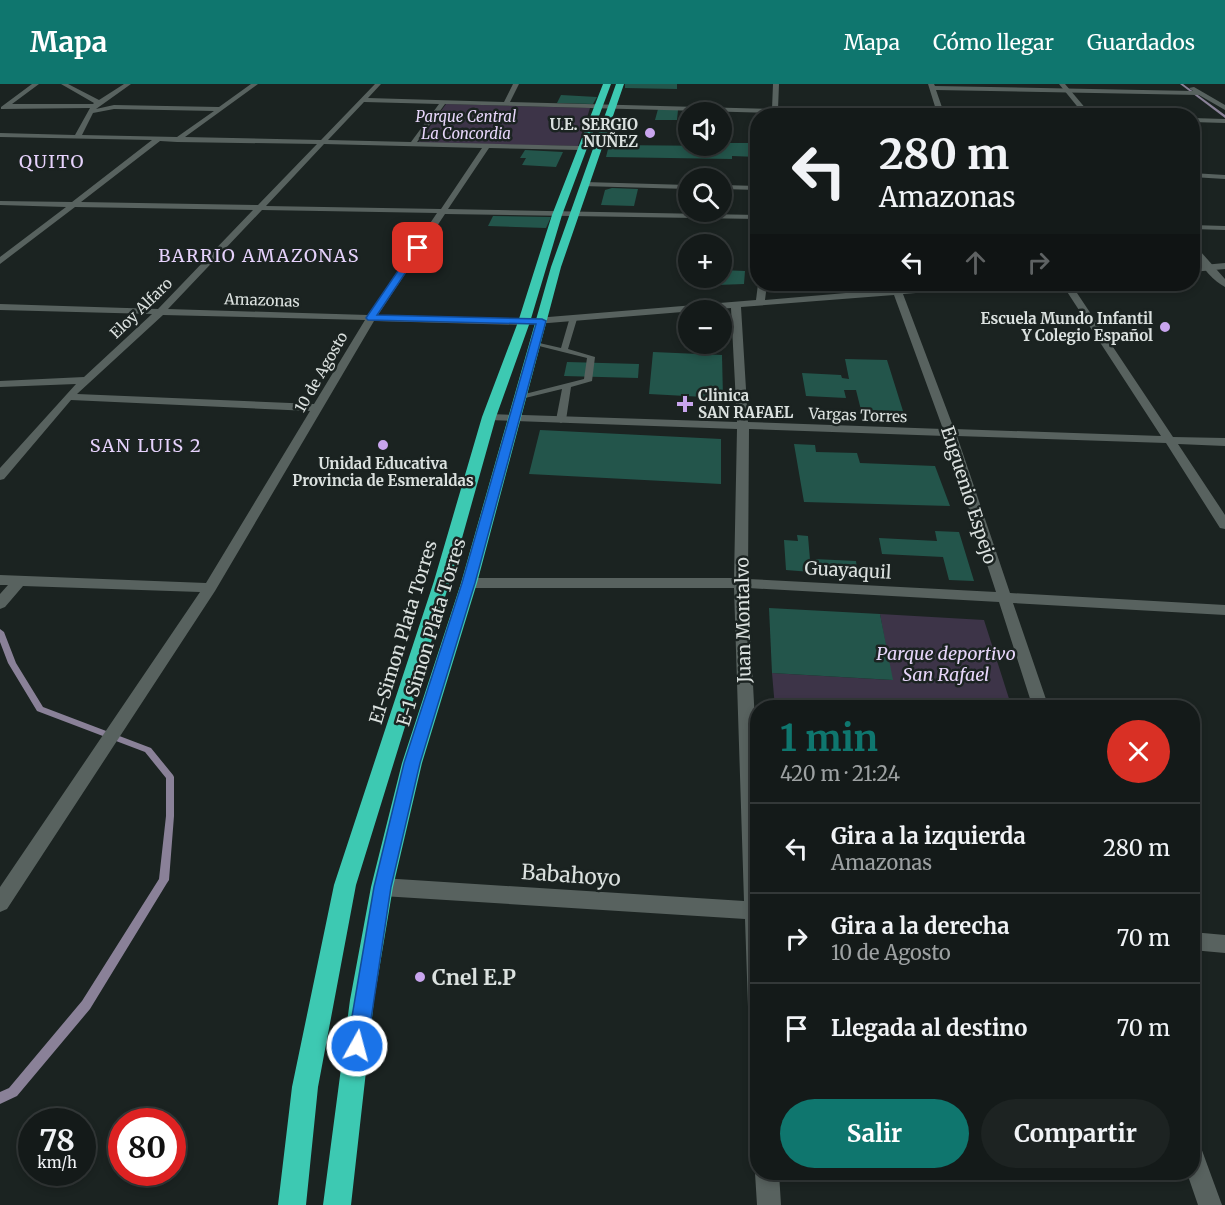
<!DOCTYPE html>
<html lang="es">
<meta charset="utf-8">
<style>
body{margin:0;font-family:Merriweather,serif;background:#1d2322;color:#f1f3f6;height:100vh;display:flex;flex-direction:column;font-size:22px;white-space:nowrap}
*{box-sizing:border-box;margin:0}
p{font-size:20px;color:#9da1a2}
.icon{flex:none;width:33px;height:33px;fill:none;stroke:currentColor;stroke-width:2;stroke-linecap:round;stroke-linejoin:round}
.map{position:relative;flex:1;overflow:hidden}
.panel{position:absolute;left:750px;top:616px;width:450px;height:480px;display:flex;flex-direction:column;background:#141a19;border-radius:24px;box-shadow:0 3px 9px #0003,0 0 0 2px #333838}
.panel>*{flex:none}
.guide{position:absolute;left:750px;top:24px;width:450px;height:183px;border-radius:24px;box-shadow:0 3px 9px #0003,0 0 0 2px #333838;background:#141a19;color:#f1f3f6;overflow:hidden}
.controls{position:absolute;left:678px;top:18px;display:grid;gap:12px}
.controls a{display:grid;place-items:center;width:54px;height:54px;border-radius:50%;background:#141a19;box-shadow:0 3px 9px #0003,0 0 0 2px #333838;font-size:30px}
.speed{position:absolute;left:18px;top:1024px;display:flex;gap:12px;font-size:30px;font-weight:700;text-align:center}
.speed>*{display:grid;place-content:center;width:78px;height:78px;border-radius:50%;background:#141a19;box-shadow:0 3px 9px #0003,0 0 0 2px #333838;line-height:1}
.speed small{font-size:15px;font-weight:400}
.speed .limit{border:9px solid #d22;background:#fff;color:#111}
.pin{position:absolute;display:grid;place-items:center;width:51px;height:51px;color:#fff;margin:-26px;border-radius:12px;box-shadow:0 3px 9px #0006}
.me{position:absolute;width:66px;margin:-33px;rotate:7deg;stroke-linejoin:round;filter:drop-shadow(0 0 4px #0008)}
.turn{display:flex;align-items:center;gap:21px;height:126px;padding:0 30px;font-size:27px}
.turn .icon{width:78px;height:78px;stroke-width:2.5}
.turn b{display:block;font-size:42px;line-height:51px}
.lanes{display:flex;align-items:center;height:57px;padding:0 30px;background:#0003;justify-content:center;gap:30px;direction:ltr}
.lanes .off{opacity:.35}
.round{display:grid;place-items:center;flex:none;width:63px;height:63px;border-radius:32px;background:#1d2322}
.overview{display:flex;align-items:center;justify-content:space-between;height:102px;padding:0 30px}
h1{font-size:36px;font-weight:700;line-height:45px;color:#0f766e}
.primary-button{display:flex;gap:12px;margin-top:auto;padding:12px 30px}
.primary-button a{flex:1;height:69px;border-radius:36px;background:#0f766e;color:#fff;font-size:24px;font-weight:700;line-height:69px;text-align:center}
.primary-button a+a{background:#1d2322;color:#f1f3f6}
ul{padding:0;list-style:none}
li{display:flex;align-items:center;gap:18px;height:90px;padding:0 30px;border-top:2px solid #333838}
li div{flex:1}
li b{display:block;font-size:22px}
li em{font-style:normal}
header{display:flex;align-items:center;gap:36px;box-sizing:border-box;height:84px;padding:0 30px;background:#0f766e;color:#fff}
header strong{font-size:28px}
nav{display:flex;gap:33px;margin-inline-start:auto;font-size:21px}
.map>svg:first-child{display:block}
.green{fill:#3d3448}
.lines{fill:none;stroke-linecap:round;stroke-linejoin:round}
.stream{fill:#8a8198;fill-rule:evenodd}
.building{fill:#23554b}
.lane{fill:#58625f;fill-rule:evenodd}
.street{fill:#58625f;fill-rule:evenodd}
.secondary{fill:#58625f;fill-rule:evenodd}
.highway{fill:#3dc9b2;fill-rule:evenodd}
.route{fill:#1a73e8;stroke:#114b97;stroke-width:1.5}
.poi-dot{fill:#c9a5ee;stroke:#1b2321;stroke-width:2}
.labels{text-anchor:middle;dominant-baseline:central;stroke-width:5;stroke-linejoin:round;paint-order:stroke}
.far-park-label{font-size:15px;font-style:italic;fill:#e7d6fa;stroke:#1b2321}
.far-poi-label{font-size:15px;font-weight:bold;fill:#dbe1df;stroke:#1b2321;text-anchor:end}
.far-street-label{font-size:15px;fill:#dbe1df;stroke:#1b2321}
.far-quarter-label{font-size:18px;letter-spacing:1.5px;fill:#e6d2fc;stroke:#1b2321}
.street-label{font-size:18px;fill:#dbe1df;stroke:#1b2321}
.park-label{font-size:18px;font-style:italic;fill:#e7d6fa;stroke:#1b2321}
.near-street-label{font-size:21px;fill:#dbe1df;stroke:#1b2321}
.near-poi-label{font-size:21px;font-weight:bold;fill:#dbe1df;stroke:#1b2321;text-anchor:start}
</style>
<header>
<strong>Mapa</strong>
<nav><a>Mapa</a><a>Cómo llegar</a><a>Guardados</a></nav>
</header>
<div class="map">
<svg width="1225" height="1121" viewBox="0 0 1225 1121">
<rect width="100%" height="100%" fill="#1b2321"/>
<g class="green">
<path d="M446 20 590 24 578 62 418 59Z"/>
<path d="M880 530 984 536 1012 624H775L772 589 892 596Z"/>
</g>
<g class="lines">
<g class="stream">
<path d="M1180 0H1183L1225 31V34Z"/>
<path d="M0 545 4 548 16 579 43 623 151 664 173 691 174 693V732L169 796 167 799 90 925 17 1012 0 1020V1008L9 1004 82 917 159 795 166 732V694L145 668 37 627 8 579 0 558Z"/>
</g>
</g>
<g class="building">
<path d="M625 0H677V5L625 4Z"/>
<path d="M561 11 597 13 593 20 557 19Z"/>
<path d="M658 25 678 26 677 36H655Z"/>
<path d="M722 59H758V73L732 72V75L606 73 609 61 722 62Z"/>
<path d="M525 66 563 68 556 83 522 81 526 74H520Z"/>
<path d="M612 104 638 105 634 122 601 121 605 106Z"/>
<path d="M493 132 551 133 546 144 488 142Z"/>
<path d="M722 186 745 187 744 200 717 201 718 194H722Z"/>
<path d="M653 268 722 271 723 314 649 310Z"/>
<path d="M845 275 887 276 903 327 861 326 856 306H844L846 314 806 312 802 289 841 291 842 294 849 295Z"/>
<path d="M567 278 639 280 638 294 564 292Z"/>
<path d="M540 346 721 355V400L529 390Z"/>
<path d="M794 360 815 361 816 368 857 369 860 379 935 382 950 422 804 418Z"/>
<path d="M935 447 959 448 974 497 949 496 943 473 882 470 879 454 937 457Z"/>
<path d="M797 451 808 452 811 488 786 486 784 456 798 457Z"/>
<path d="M814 475 856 477 858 494 816 491Z"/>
<path d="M769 524 880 530 893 596 772 589Z"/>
</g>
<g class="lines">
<path class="lane" d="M570 233 577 235 568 265 595 273 592 297 571 303 566 336 561 339 556 336 562 305 521 315 517 312 584 295 587 274 531 260 535 258 561 264Z"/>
<g class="street">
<path d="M32 0H39L12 20H93L94 19 61 0H68L99 16 124 0H131L96 25 114 21 219 23 251 0H258L185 53 321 56 375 0H381L368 14 504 18 513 0H519L510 18 772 25 773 0H779L778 25 937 29 928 0H934L935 2 1193 7 1189 4 1194 3 1225 21V26L1199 11 936 6 944 29 972 32 778 29V32H772V29L445 20 417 58 581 62 584 64 581 66 489 64 448 125 758 131V135L445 130 378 231 524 235 756 216 758 200H767L765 216 892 205 891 200H899L901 205 998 200 994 203 903 210 954 345 1161 352 1062 200H1071L1173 353 1225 354V362L1178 360 1225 431V445L1220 444 1166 359 957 352 1010 509 1225 521V531L1013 519 1049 624H1033L999 518 748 504 758 696V933L751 930 748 923 745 835 382 812 375 809 373 803 375 797 382 794 744 817 734 504H469L462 499 469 494H734L737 345 489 336 483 333 489 330 737 338 731 224 524 241 374 237 215 507 7 825 0 828V803L200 508 23 502 5 523 0 525V510L8 501H0V491L206 499 310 327 71 316 4 395 0 396V384L76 300 0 303V297L84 293 152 230 0 226V220L158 225 253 126 75 123 0 180V173L66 123 0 121V117L72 118 152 56 0 53V49L75 51 90 24 1 25V23ZM364 18 439 20 411 58 328 56ZM114 25 214 27 177 53 82 51 93 29ZM160 57 177 58 317 60 258 121 81 118ZM324 60 482 64 441 125 266 122ZM262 126 437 129 368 231 168 225ZM894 211 943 345 748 338 741 223ZM163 231 365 236 314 320 77 310ZM749 345 945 352 996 508 748 495Z"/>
<path d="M1192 34 1225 35V39L1192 38Z"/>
<path d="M1192 89 1225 91V95L1192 93Z"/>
<path d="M585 98 688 101V105L582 102 581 100Z"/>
<path d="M722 101 758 102V106L722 105Z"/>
<path d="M1192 141 1225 142V146L1192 145Z"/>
<path d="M1225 179V185L1192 188V182Z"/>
<path d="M1192 848 1225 851V869L1192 866Z"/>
<path d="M1192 1058 1200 1061 1222 1121H1198L1187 1089H1192Z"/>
<path d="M758 1083V1089H779L781 1121H757L755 1089Z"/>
</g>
<g class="secondary">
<path d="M1059 0H1065L1092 32H1085Z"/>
<path d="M1192 158 1225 195V203C1211 196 1192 173 1192 158Z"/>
</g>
<g class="highway">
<path d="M603 0H611L562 131 530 238 496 333 450 497 356 801 318 1003 306 1121H278L292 1003 334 801 434 497 482 333 518 238 552 131Z"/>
<path d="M616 0H624L561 183 477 499 422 679 393 803 374 916 351 1121H323L350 916 371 803 402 679 461 499 551 183Z"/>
</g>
</g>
<path class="route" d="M418 161 422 164 377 231 542 235 546 237 475 499 420 679 391 803 367 962 364 969 357 971 350 969 347 962 374 803 404 679 462 499 536 240 368 236 366 234 415 162Z"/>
<g class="poi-dot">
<circle cx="650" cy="49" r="6"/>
<circle cx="1165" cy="243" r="6"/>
<path d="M682 311h6v6h6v6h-6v6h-6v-6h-6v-6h6z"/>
<circle cx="383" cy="361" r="6"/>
<circle cx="420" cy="893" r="6"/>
</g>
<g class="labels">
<g class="far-park-label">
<text x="466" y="32">Parque Central<tspan x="466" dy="17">La Concordia</tspan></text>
</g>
<g class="far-poi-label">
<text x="638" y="40">U.E. SERGIO<tspan x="638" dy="17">NUÑEZ</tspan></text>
<text x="1153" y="234">Escuela Mundo Infantil<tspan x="1153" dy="17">Y Colegio Español</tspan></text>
<text x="698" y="311" text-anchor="start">Clinica<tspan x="698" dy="17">SAN RAFAEL</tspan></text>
<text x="383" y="379" text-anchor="middle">Unidad Educativa<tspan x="383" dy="17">Provincia de Esmeraldas</tspan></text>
</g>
<g class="far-street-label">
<text transform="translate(262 216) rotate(2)">Amazonas</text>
<text transform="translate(141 224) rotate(-44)">Eloy Alfaro</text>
<text transform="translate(321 288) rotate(-60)">10 de Agosto</text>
<text transform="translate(858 331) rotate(2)">Vargas Torres</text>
</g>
<g class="far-quarter-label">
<text x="52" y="77">QUITO</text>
<text x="259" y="171">BARRIO AMAZONAS</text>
<text x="146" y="361">SAN LUIS 2</text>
</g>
<g class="street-label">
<text transform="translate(969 411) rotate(72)">Euguenio Espejo</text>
<text transform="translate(848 486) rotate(3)">Guayaquil</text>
<text transform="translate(743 536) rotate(-91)">Juan Montalvo</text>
<text transform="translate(403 548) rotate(-73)">E1-Simon Plata Torres</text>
<text transform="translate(431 548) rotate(-73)">E-1 Simon Plata Torres</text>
</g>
<g class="park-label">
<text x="946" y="569">Parque deportivo<tspan x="946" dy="21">San Rafael</tspan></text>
</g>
<g class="near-street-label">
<text transform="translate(571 791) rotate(4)">Babahoyo</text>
</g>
<g class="near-poi-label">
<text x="432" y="893">Cnel E.P</text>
</g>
</g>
</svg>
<div class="controls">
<a><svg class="icon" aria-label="sound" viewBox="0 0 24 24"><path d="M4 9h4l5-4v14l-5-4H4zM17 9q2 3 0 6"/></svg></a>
<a><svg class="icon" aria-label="search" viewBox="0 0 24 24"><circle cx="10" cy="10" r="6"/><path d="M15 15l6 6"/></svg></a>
<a>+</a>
<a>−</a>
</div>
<div class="speed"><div>78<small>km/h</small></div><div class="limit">80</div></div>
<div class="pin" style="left:418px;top:164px;background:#d93025"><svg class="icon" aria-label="arrive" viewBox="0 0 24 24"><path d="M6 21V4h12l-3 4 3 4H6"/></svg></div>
<svg class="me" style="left:357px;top:962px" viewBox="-20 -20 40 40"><circle r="17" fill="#1a73e8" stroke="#fff" stroke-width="3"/><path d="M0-11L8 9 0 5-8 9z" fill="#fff"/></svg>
<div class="guide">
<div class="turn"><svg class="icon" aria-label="left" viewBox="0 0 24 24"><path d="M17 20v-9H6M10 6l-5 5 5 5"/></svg><div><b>280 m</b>Amazonas</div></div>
<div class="lanes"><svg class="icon" aria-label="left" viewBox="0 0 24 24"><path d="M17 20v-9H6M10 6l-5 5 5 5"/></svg><svg class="icon off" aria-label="ahead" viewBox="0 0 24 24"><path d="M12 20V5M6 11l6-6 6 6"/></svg><svg class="icon off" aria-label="right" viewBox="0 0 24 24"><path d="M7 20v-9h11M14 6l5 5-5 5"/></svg></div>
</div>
<section class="panel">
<div class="overview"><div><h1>1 min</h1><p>420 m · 21:24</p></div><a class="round" style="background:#d93025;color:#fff"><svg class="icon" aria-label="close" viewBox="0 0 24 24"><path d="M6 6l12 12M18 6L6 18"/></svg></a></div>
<ul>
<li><svg class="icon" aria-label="left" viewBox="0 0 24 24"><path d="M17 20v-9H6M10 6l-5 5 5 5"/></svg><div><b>Gira a la izquierda</b><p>Amazonas</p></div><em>280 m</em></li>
<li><svg class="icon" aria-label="right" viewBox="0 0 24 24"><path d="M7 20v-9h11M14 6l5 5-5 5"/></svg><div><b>Gira a la derecha</b><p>10 de Agosto</p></div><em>70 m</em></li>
<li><svg class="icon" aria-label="arrive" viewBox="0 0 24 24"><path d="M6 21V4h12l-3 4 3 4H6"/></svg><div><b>Llegada al destino</b></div><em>70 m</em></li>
</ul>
<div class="primary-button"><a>Salir</a><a>Compartir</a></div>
</section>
</div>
